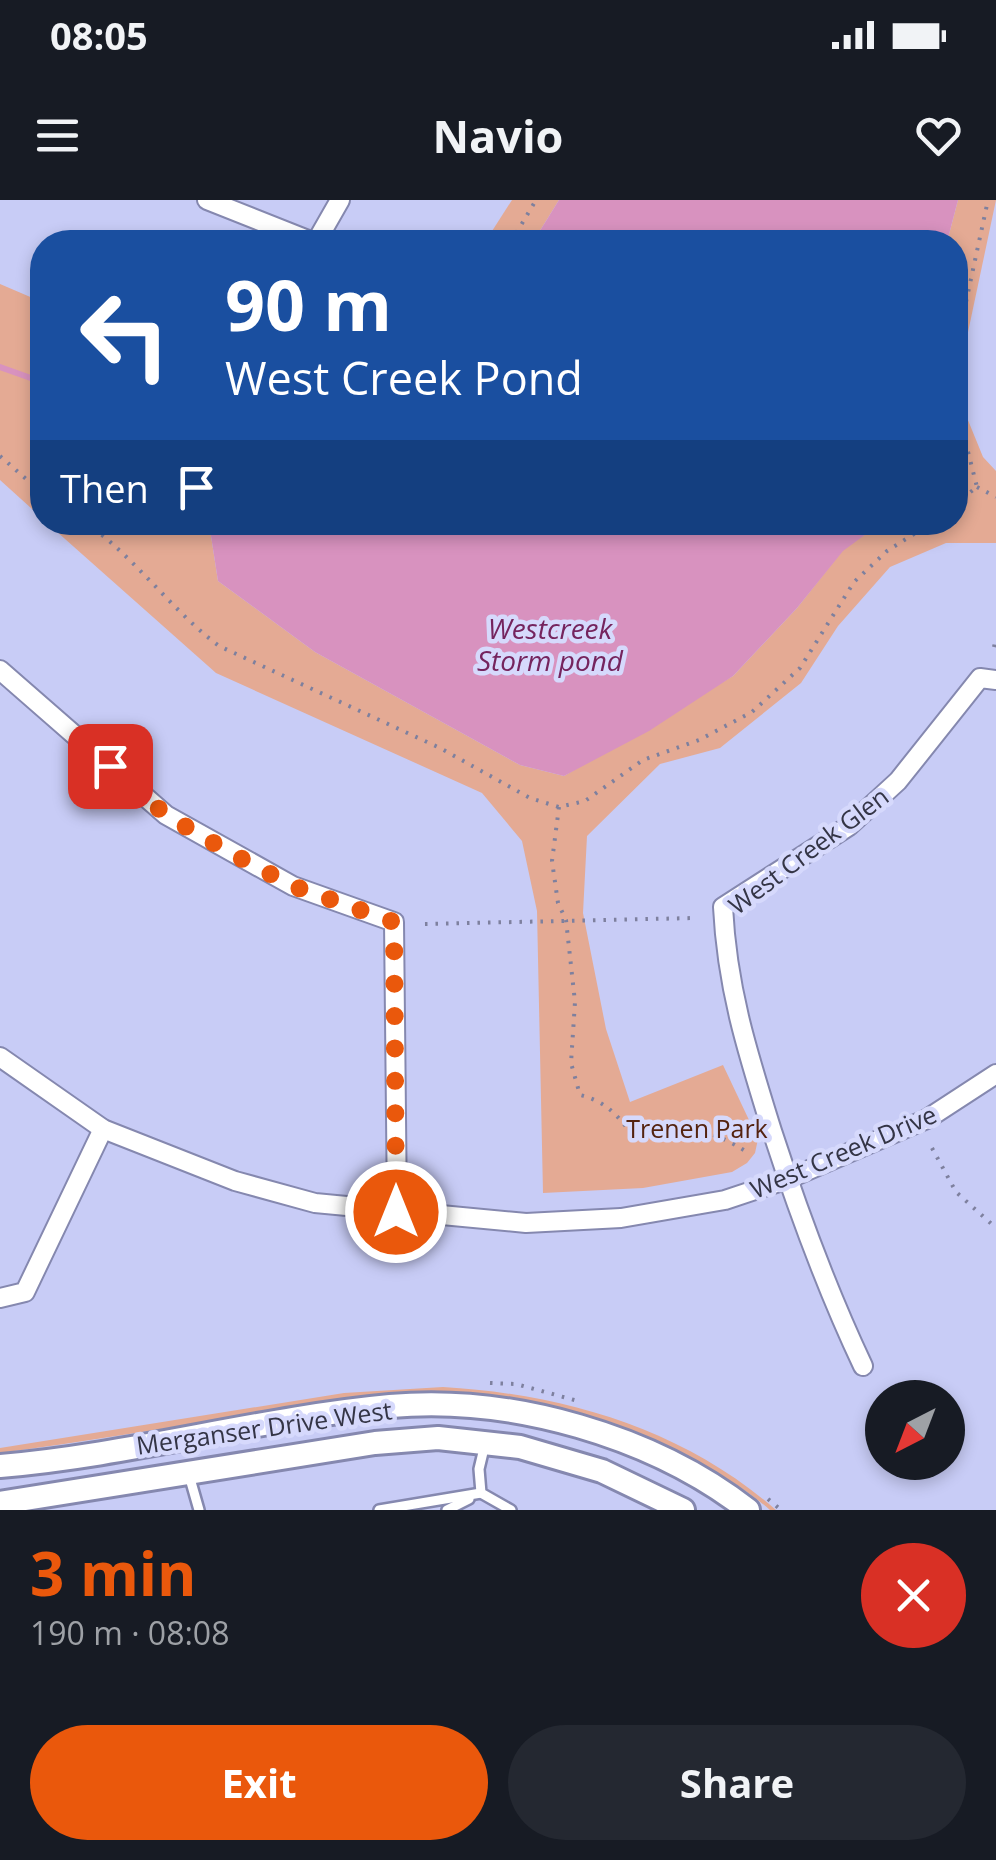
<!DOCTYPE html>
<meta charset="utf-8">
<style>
body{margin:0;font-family:"Open Sans",sans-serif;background:#242831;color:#f1f3f6;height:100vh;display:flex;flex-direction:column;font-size:38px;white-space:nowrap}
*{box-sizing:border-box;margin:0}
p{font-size:32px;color:#9ea1a6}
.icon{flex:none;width:55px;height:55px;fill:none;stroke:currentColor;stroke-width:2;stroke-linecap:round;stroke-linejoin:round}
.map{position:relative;height:1310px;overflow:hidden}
.drawer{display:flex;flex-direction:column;background:#171b24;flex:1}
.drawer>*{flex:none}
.top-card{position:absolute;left:30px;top:30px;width:938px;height:305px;border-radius:40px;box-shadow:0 5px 15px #0003;background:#1a4fa0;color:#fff;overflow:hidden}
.needle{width:65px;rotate:222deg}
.fabs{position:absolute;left:865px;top:1180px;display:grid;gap:20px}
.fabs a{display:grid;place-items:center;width:100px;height:100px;border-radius:50%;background:#171b24;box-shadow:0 5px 15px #0003;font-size:50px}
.pin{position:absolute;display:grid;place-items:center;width:85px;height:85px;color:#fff;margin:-42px;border-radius:20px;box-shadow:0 5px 15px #0006}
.me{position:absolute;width:110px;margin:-55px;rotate:0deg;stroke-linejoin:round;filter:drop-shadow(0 0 8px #0008)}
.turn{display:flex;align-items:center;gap:35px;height:210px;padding:0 30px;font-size:45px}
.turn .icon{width:130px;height:130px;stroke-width:2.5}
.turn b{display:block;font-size:70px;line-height:85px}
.then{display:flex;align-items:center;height:95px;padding:0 30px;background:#0003;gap:20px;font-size:38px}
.round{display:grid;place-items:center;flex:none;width:105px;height:105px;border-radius:52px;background:#242831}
.head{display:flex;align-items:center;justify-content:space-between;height:170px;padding:0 30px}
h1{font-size:60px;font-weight:700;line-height:75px;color:#ea580c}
.primary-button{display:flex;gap:20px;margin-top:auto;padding:20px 30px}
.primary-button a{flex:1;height:115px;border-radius:60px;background:#ea580c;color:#fff;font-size:40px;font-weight:700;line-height:115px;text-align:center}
.primary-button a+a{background:#242831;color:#f1f3f6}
.status{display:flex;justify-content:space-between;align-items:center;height:70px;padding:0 50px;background:#171b24;direction:ltr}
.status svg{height:28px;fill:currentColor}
header{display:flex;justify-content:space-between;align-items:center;height:130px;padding:0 30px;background:#171b24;font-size:45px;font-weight:700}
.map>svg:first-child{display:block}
.green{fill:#e4aa94}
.water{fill:#d892bf}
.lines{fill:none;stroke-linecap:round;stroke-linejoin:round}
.stream{stroke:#d892bf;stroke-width:6}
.service-casing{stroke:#8588af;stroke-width:14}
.minor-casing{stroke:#8588af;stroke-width:22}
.tertiary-casing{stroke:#8588af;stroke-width:28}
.path{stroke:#7e809e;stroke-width:4;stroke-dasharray:2.5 8;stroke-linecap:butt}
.service{stroke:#fff;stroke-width:9}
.minor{stroke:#fff;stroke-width:18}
.tertiary{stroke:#fff;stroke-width:22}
.route{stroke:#ea580c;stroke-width:18;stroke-dasharray:0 32.4}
.labels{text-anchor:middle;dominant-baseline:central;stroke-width:9;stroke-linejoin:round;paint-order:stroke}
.street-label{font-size:25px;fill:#343546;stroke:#d6d9fc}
.park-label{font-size:25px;fill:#542310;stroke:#d6d9fc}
.water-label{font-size:28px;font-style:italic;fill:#75245e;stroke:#d6d9fc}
</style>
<div class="status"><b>08:05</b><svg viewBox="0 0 49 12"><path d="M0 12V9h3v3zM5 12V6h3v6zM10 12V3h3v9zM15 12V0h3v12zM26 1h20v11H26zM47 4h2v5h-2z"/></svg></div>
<header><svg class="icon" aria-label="menu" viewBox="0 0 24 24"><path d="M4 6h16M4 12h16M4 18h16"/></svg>Navio<svg class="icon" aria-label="heart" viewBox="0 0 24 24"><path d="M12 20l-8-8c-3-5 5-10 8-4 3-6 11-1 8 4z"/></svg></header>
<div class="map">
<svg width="996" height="1310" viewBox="0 0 996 1310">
<rect width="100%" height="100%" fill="#c8ccf6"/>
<g class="green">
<path d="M512 0H559L533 42H485Z"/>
<path d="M958 0H996L960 170 961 203 983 257 996 271V343H946L890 367 838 426 801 483 720 548 660 564 587 636 583 713 606 829 630 902 723 865 758 939 755 953 747 963 732 972 643 988 543 993 537 711 522 641 482 593 216 473 47 323H209L218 381 315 452 520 565 564 576 733 476 797 408 843 350 881 323 955 322V42H947Z"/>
<path d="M0 84 42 102V318L0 280Z"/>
<path d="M443 1187C564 1194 683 1229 776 1310H770C734 1279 689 1255 645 1237 580 1210 509 1193 438 1192 372 1191 306 1205 241 1216 161 1229 81 1242 0 1253V1248L344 1193Z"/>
</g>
<g class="water">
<path d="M559 0H958L947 42H533Z"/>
<path d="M209 323V322L881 323 843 351 797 408 733 476 649 531 564 576 520 565 315 452 218 381Z"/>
</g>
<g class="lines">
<path class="stream" d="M0 167 42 182"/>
<g class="service-casing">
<g id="service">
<path d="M485 1244 479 1269 481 1293 511 1310"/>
<path d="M189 1275 199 1310"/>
<path d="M379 1310 481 1293"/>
<path d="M447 1310 469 1299"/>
</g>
</g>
<g class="minor-casing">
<g id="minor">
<path d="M207 0 313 42"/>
<path d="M316 42 340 0"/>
<path d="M0 470 166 615 293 686 394 722 397 1012"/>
<path d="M0 857 103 929 235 981 315 1003 526 1023 621 1018 725 1000 788 979 927 919 996 874"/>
<path d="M0 1098 25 1092 103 929"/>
<path d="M863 1166C827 1090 798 1011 772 931 748 854 727 789 723 707L849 626 898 581 980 478 996 480"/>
</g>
</g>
<g class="tertiary-casing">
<g id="tertiary">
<path d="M0 1266C131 1255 260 1218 390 1206 511 1195 653 1236 748 1310"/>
<path d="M0 1303 375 1243 438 1238 520 1247 602 1271 683 1310"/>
</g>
</g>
<g class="path">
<path d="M511 42 536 0"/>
<path d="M955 153 988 0"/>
<path d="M955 201 977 287 955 304"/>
<path d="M0 256 42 293"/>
<path d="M977 287 996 297"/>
<path d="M85 322C136 358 170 409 219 446L440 548 530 598 559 607 585 601 643 560 699 540 752 512 800 468 854 382 887 351 933 322"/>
<path d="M994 447 996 437"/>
<path d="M559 607 552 661 558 703 566 720 575 802 571 863 580 895C604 901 616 913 631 933 679 925 708 926 750 954"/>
<path d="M425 724 695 718"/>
<path d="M932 948 956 992 996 1028"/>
<path d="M490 1183 516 1184 578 1201"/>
<path d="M768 1299 781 1310"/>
</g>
<use href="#service" class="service"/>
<use href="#minor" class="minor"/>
<use href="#tertiary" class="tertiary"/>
</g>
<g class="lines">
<path class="route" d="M110 566 166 615 229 652 293 686 394 722 396 1012"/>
</g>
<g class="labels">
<g class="street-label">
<text transform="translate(808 650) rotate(-37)">West Creek Glen</text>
<text transform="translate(843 951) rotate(-23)">West Creek Drive</text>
<text transform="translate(264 1227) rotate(-8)">Merganser Drive West</text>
</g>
<g class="park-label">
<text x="697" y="928">Trenen Park</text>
</g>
<g class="water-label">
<text x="550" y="428">Westcreek<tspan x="550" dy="32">Storm pond</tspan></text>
</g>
</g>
</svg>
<div class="fabs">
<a><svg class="needle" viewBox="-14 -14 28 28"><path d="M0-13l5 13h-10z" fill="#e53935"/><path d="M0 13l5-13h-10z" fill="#9ea1a6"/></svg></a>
</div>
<div class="pin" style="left:110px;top:566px;background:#d93025"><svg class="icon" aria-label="arrive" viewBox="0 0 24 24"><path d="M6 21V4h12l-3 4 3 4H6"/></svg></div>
<svg class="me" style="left:396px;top:1012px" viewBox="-20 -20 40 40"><circle r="17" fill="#ea580c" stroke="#fff" stroke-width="3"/><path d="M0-11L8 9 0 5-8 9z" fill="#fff"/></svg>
<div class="top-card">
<div class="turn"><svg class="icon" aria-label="left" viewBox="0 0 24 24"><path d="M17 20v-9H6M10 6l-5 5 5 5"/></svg><div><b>90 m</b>West Creek Pond</div></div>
<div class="then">Then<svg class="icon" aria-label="arrive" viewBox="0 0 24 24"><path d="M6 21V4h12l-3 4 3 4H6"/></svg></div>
</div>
</div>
<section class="drawer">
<div class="head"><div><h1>3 min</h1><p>190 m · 08:08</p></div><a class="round" style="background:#d93025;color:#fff"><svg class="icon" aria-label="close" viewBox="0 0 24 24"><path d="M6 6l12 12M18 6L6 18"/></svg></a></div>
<div class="primary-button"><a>Exit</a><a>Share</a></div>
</section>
